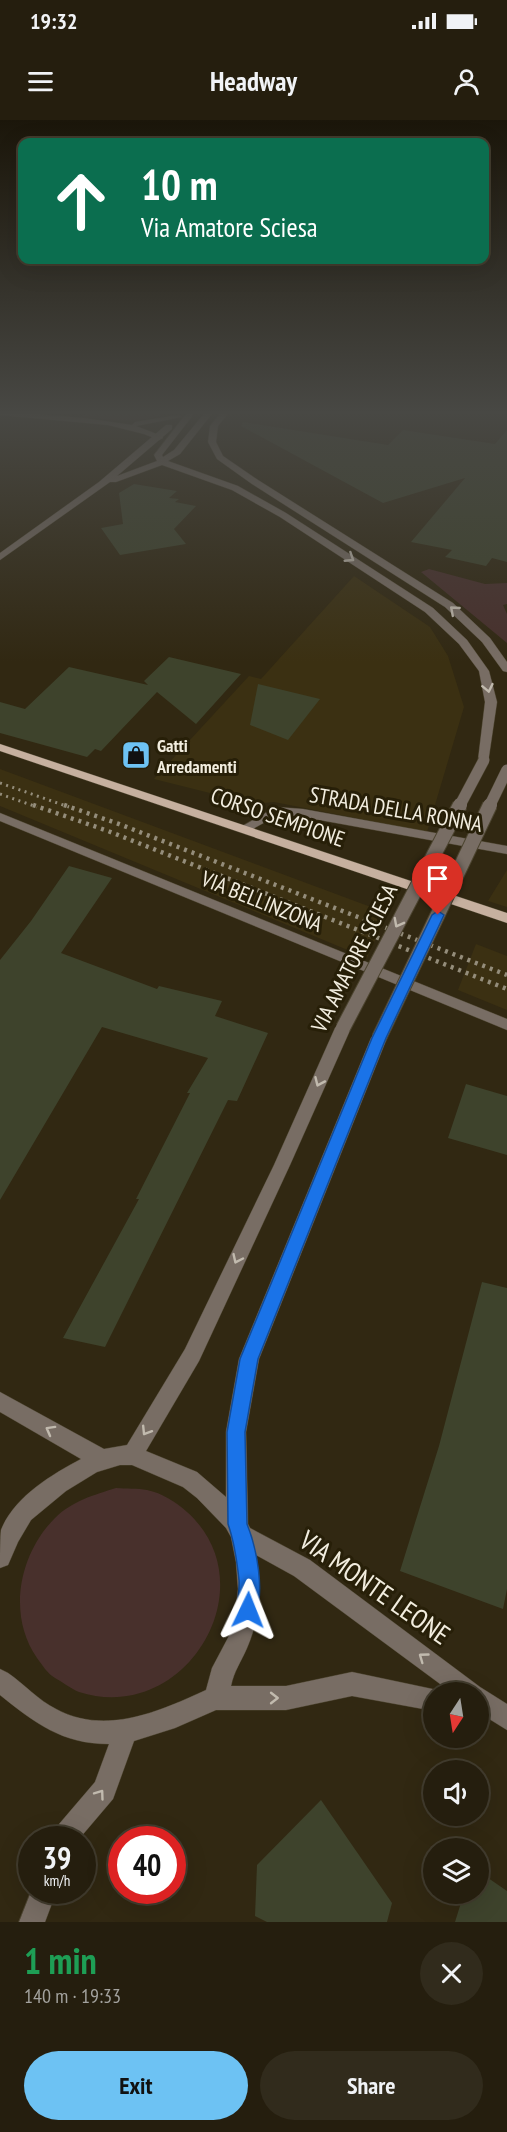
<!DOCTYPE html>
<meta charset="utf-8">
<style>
body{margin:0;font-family:"PT Sans Narrow",sans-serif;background:#312b1c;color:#f1f3f6;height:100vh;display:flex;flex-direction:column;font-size:22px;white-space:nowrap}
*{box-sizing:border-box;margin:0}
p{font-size:20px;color:#a3a29e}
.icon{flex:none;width:33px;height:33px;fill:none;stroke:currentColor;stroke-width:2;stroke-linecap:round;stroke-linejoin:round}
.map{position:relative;height:1802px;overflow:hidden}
.details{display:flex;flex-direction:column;background:#251e0e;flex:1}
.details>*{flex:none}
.guide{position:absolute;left:18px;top:18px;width:471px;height:126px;border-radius:12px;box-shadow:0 6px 24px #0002,0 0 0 2px #423c2e;background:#0b6e4f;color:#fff;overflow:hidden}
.needle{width:39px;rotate:192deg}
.buttons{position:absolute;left:423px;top:1562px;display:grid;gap:12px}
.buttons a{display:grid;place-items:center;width:66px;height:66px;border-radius:50%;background:#251e0e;box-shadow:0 6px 24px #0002,0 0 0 2px #423c2e;font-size:30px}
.speed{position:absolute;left:18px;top:1706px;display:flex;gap:12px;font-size:30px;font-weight:700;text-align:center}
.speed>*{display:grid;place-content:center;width:78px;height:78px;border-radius:50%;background:#251e0e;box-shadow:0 6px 24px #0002,0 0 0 2px #423c2e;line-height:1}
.speed small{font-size:15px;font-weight:400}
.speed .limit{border:9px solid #d22;background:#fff;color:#111}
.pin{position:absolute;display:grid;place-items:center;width:51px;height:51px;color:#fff;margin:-62px -26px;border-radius:50% 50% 50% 0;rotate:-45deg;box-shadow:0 0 6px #0007}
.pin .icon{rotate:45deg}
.me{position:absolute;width:66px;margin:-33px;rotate:2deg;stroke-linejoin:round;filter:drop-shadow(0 0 4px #0008)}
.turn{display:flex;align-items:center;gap:21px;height:126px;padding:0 24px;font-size:27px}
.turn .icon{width:78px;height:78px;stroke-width:2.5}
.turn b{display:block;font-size:42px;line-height:51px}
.round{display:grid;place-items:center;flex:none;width:63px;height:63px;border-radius:32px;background:#312b1c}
.summary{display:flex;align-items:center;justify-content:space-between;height:102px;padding:0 24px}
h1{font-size:36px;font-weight:700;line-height:45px;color:#1e9e55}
.action{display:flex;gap:12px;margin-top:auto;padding:12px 24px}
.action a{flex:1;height:69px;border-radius:36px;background:#6dc2f3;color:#111;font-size:24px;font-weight:700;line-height:69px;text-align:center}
.action a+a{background:#312b1c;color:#f1f3f6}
.status{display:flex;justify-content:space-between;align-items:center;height:42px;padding:0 30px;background:#251e0e;direction:ltr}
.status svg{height:16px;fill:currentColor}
header{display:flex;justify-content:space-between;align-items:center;height:78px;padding:0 24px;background:#251e0e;font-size:27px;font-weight:700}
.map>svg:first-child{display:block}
.built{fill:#3b3012}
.green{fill:#48302c}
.building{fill:#3e432c}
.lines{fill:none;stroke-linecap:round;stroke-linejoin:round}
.minor-casing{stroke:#4c442f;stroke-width:1}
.tertiary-casing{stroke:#4c442f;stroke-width:1}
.primary-casing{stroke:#4c442f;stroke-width:1}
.minor{fill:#786d64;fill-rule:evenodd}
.tertiary{fill:#786d64;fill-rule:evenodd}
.primary{fill:#c6b09f;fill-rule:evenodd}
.rail-far1{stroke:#948d7b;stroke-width:3;stroke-dasharray:2 4.5;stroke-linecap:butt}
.rail{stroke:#948d7b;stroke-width:4.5;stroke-dasharray:3 5;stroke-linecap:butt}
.tertiary-bridge-far1-casing{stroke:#4c442f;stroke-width:12;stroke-linecap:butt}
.tertiary-bridge-casing{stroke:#4c442f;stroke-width:16;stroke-linecap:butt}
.tertiary-bridge-far1{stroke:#786d64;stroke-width:11}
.tertiary-bridge{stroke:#786d64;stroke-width:14}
.oneway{stroke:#c1baae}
.route{fill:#1a73e8;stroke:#114b97;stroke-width:1.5}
.labels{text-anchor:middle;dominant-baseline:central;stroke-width:6;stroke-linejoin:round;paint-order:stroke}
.far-poi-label{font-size:18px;font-weight:bold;fill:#f2eddf;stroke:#271f08;text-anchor:start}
.street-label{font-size:22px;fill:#f2eddf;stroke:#271f08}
.near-street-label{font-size:27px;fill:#f2eddf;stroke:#271f08}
</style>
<div class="status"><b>19:32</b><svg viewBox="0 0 49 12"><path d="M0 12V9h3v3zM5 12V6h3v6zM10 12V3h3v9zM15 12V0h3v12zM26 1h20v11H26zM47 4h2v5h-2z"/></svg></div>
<header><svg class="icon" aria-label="menu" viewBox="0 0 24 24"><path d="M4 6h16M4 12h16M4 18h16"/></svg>Headway<svg class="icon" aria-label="person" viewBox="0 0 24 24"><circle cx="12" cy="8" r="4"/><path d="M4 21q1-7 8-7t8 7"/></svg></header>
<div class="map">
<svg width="507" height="1802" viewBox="0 0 507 1802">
<rect width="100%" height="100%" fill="#312812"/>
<g class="built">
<path d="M354 456 430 507 448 536 464 587 427 712 274 682 254 684 154 659 249 556 261 559Z"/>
<path d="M0 649 387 793 367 838 0 686Z"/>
<path d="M507 750V787L488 781Z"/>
<path d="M476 824 507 836V890L458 870Z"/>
</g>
<g class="green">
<path d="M89 290H172C147 306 109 299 82 297Z"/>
<path d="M429 449 485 464 507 463V484L503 485 507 494V523L421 452Z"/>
<path d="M116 1368C126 1369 138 1368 147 1370 162 1373 176 1382 187 1392 269 1465 186 1606 79 1572 71 1569 63 1562 55 1558 47 1553 43 1546 37 1538 7 1495 19 1434 55 1398 72 1381 94 1375 116 1368Z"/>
</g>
<g class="building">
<path d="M243 302 388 325 403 310 495 324 507 310V442L492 438 486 446 445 437 452 430 411 422 465 358 383 383 241 306Z"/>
<path d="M134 364 177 371 169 378 179 379 175 382 196 386 174 409 186 424 120 435 101 408 123 404 119 373Z"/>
<path d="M169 537 241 554 196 604 157 572 101 631 95 629 87 637 0 613V582L25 589 69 547 148 565 144 561Z"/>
<path d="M258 564 320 579 288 620 250 605Z"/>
<path d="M69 746 112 758 61 833 157 869 159 866 222 881 215 896 268 913 237 981 228 980 105 1227 63 1218 139 1079H136L190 973H187L208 938 102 907 0 1080V840L31 801Z"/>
<path d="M466 964 507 976V1035L448 1018Z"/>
<path d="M482 1162 507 1168V1469L503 1489 400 1451 439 1326Z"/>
<path d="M321 1680 392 1783 387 1802H267L255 1796 257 1745Z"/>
<path d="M478 1751 507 1771V1802H455L464 1773H478Z"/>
</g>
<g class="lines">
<g class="minor-casing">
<g id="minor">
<path d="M0 291 84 298 132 305 135 302 178 295 182 297 136 306 162 316 163 318 159 320 144 314 108 305 0 295Z"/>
<path d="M276 687 303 689 507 726V734L303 697 278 695 249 711 245 712 239 708Z"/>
<path d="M0 693 507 899V910L0 701Z"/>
</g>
</g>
<g class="tertiary-casing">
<g id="tertiary">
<path d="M189 290H197L162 335 163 337 174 330 207 290H215L180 334 168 341 238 366 286 393 433 488 467 520 489 551 497 582 488 643 484 644 478 640 485 582 479 551 459 524 425 492 280 397 232 370 162 345 116 362H110L0 440V433L99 362 166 305H172V309L117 356 157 341 154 335Z"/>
<path d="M223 290H231L218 306 216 322 223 336 258 360 453 483 490 518 507 542V552L503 551 482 522 445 487 252 364 217 339 208 322 210 306Z"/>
<path d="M343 903 348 904 351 908 290 1045 199 1241 146 1331 197 1352 226 1377V1312L239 1239 371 918 374 914H384L387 918 259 1239 246 1312 248 1404 250 1408 310 1440 480 1567 507 1584V1610L478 1592V1572H451L294 1456 256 1435C262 1467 260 1498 247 1528 241 1542 234 1551 231 1566H286L352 1552 442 1571 434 1572V1591L352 1576 286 1590H216L175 1608 134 1621 113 1679 79 1719H51L54 1710 95 1662 109 1624C62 1624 35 1603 0 1575V1549L8 1553C24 1564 38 1580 56 1589 106 1616 160 1591 206 1570L212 1548 230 1514 235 1495 238 1469 236 1442 231 1417 226 1408 197 1378 183 1367 132 1345H120L97 1352 66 1371 31 1400 18 1422 8 1445 0 1448C0 1437 0 1420 1 1410 14 1377 51 1355 81 1339L0 1292V1272L104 1329 127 1325 185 1229 274 1045 335 908 338 904Z"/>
<path d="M32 1769 57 1770 45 1802H19Z"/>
</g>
</g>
<g class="primary-casing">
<path id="primary" d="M0 624 507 793V803L0 631Z"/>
</g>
<use href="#minor" class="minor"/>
<use href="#tertiary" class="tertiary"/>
<use href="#primary" class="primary"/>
<g class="rail-far1">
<path d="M0 663 69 687"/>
<path d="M0 674 37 687"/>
</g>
<g class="rail">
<path d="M33 685 108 711 507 869"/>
<path d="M64 685 119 704 507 855"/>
</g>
<g class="tertiary-bridge-far1-casing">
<g id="tertiary-bridge-far1">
<path d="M459 687 484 640"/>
<path d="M489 687 507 650"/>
</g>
</g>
<g class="tertiary-bridge-casing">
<g id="tertiary-bridge">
<path d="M343 908 460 685"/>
<path d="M379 918 490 685"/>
</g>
</g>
<use href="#tertiary-bridge-far1" class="tertiary-bridge-far1"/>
<use href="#tertiary-bridge" class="tertiary-bridge"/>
</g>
<defs><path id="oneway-chevron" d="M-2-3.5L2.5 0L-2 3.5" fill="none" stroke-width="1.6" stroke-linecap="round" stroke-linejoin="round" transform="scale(1.5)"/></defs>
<g class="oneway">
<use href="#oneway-chevron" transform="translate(350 438) rotate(33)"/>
<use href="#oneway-chevron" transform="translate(454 490) rotate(-139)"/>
<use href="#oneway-chevron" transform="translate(488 568) rotate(78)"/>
<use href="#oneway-chevron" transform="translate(398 803) rotate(118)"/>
<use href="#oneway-chevron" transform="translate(319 962) rotate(114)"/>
<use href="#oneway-chevron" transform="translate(237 1139) rotate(115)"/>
<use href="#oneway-chevron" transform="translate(50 1310) rotate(-151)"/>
<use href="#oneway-chevron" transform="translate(146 1311) rotate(122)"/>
<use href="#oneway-chevron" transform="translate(423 1537) rotate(-144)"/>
<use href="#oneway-chevron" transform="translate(274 1578)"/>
<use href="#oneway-chevron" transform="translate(100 1674) rotate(-54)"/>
</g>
<linearGradient id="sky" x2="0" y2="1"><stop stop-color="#1b160a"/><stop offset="0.54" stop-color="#484844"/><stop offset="1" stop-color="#484844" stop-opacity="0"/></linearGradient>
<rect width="507" height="542" fill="url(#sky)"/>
<path class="route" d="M438 791 444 795 386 918 258 1239 245 1312 247 1404C257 1429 265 1471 255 1497L248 1500 240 1497C235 1485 240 1472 239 1460 237 1441 234 1421 228 1404L227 1312 240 1239 372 918 432 795Z"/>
<defs>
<g id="shop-square" transform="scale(1.5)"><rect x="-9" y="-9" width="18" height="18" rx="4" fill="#6dc2f3" stroke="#271f08"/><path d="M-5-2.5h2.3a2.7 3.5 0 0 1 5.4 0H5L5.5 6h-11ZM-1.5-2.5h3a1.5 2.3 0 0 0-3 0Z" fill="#111"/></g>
</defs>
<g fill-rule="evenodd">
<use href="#shop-square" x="136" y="635"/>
</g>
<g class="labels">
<g class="far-poi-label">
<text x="157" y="625">Gatti<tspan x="157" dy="21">Arredamenti</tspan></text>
</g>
<g class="street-label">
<text transform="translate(396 689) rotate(10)">STRADA DELLA RONNA</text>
<text transform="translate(278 697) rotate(19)">CORSO SEMPIONE</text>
<text transform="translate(262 781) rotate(22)">VIA BELLINZONA</text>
<text transform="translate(354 838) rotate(-63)">VIA AMATORE SCIESA</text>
</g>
<g class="near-street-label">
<text transform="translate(375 1467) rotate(35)">VIA MONTE LEONE</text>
</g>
</g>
</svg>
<div class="buttons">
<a><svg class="needle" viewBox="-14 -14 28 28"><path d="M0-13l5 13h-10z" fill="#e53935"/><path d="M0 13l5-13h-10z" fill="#a3a29e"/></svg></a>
<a><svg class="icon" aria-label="sound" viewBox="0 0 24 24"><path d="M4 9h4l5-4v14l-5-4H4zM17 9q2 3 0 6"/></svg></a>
<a><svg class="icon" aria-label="layers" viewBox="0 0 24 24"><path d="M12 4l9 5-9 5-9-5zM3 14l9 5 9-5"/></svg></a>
</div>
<div class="speed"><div>39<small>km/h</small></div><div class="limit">40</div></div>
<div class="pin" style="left:438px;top:795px;background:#d93025"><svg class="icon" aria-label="arrive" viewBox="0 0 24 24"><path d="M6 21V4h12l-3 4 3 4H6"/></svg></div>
<svg class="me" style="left:248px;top:1490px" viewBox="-20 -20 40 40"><path d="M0-17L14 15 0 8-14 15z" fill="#1a73e8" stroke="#fff" stroke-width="4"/></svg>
<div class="guide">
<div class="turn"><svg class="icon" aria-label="ahead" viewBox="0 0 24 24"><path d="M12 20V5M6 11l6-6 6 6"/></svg><div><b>10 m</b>Via Amatore Sciesa</div></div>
</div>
</div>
<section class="details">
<div class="summary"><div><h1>1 min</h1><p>140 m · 19:33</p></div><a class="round"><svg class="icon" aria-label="close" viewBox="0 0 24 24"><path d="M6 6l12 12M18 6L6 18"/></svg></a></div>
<div class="action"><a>Exit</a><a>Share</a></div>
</section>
